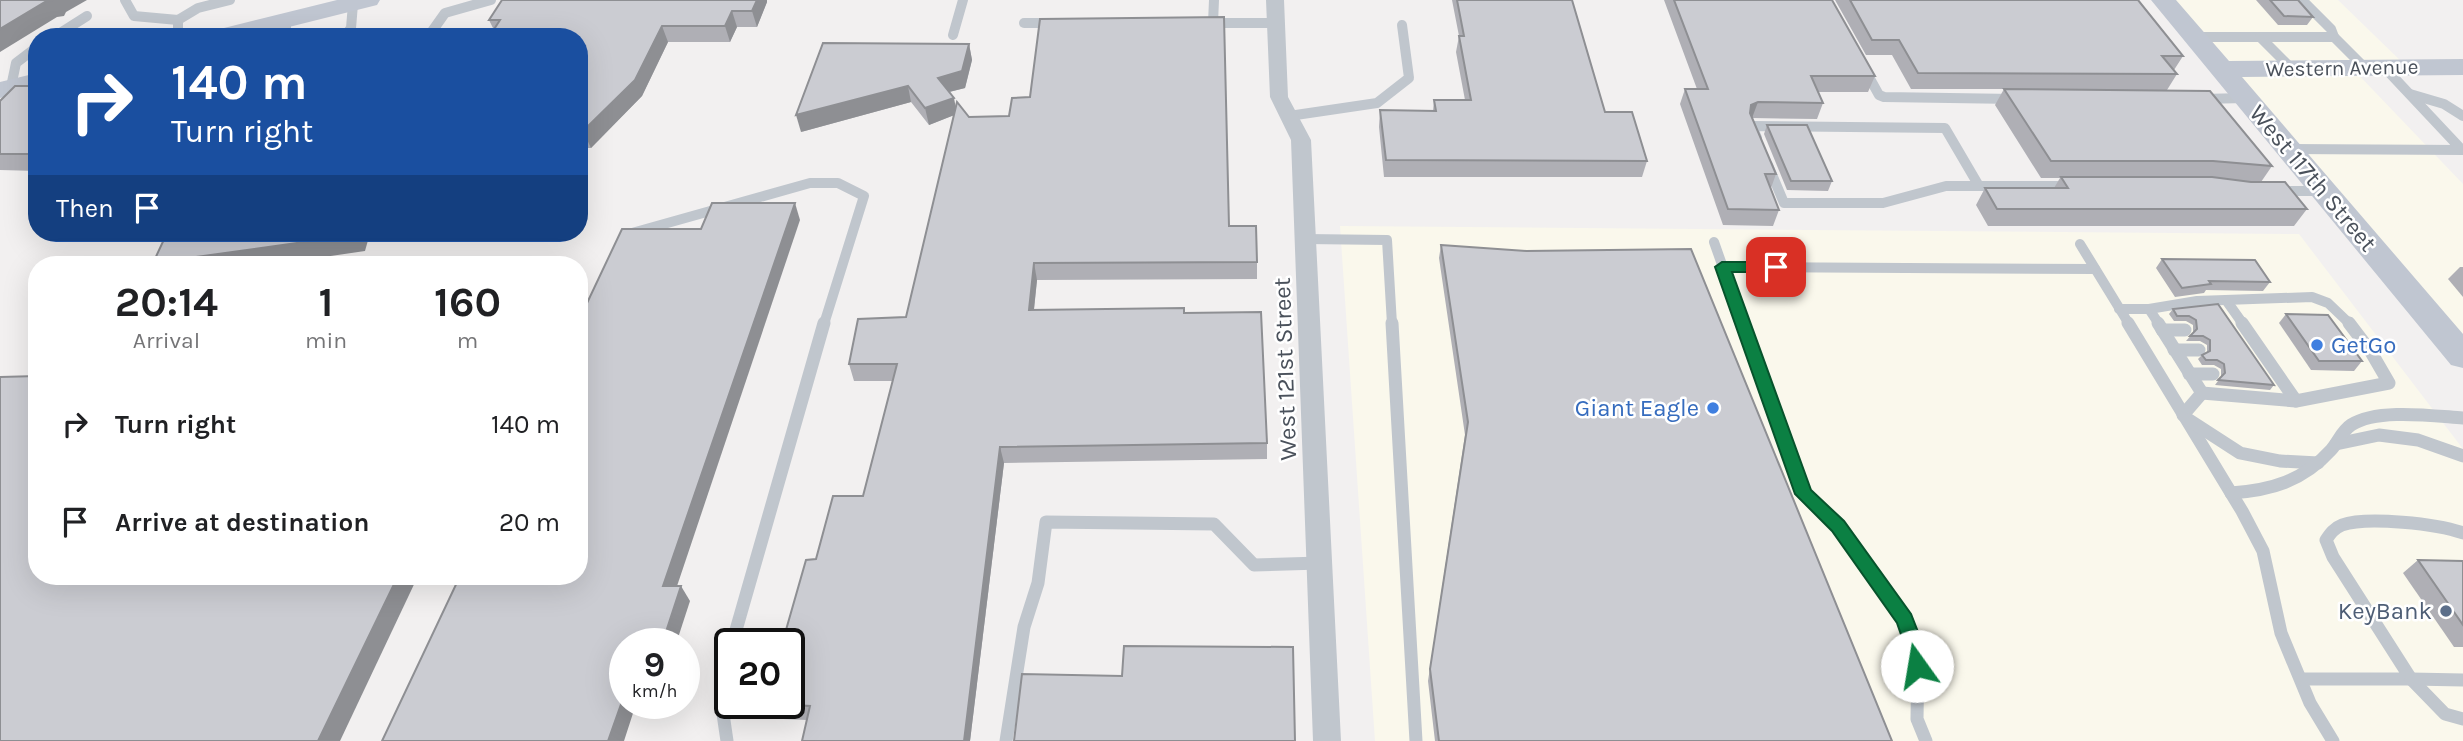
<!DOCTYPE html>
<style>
body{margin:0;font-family:Karla,sans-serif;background:#f2f2f2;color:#202124;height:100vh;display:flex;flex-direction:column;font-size:26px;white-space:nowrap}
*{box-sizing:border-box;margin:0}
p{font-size:23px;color:#757577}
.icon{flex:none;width:38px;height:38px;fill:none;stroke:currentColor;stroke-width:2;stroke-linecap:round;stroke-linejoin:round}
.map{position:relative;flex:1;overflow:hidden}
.sheet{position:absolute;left:28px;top:256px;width:560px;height:329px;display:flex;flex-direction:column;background:#fff;border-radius:28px;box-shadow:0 7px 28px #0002}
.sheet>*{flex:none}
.top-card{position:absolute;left:28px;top:28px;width:560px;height:214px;border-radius:28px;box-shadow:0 7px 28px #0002;background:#1a4fa0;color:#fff;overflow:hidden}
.speed{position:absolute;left:609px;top:628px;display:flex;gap:14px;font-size:35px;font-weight:700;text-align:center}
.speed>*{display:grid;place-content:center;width:91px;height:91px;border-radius:50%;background:#fff;box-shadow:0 7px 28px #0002;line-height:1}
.speed small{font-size:18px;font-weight:400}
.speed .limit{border:4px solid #111;border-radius:10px;background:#fff;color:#111}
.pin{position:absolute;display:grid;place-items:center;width:60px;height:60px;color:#fff;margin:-30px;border-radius:14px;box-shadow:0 4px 10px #0006}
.me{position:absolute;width:77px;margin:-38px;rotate:347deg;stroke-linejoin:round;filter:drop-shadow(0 0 5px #0008)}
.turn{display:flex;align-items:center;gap:24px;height:147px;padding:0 28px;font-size:32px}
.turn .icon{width:91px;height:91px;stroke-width:2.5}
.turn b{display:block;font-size:49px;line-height:60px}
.then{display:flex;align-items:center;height:66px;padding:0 28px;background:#0003;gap:14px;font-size:26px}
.eta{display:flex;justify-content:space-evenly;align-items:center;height:119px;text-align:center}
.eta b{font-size:42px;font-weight:700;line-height:49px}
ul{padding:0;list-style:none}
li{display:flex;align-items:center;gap:21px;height:98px;padding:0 28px}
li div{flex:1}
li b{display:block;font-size:26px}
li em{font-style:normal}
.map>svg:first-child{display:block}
.commercial{fill:#faf8ec}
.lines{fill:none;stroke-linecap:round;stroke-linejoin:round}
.lane-far1{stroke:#c0c6cd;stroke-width:10}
.lane{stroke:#c0c6cd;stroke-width:13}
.street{fill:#c0c6cd;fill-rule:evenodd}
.secondary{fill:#c0c6d1;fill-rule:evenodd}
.wall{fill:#afafb5}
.shaded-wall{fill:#8e8f93}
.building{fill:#cbccd2;stroke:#8e8f93;stroke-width:2}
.route{fill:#0b8043;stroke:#07532c;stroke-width:2}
.shop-dot{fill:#3f7fe0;stroke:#fff;stroke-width:2.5}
.service-dot{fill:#5c6f8a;stroke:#fff;stroke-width:2.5}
.labels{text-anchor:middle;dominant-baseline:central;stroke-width:5;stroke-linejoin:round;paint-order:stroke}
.far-street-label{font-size:21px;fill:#4a515b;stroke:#fff}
.street-label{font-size:24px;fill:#4a515b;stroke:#fff}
.shop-label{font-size:24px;fill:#366cbe;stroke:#fff;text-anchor:start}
.service-label{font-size:24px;fill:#4e5e75;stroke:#fff;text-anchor:end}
</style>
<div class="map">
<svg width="2463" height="741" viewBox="0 0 2463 741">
<rect width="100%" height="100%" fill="#f2f0f0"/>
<g class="commercial">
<path d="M2163 0H2338L2407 67 2352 68 2463 184V356Z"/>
<path d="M1340 226 2299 234 2463 449V741H1375Z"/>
</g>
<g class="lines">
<g class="lane-far1">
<path d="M125 0 134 16 178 20"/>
<path d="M2302 0 2331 29 2334 37"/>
<path d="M286 20V37"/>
<path d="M1024 23H1055"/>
<path d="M1210 23H1276"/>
<path d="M1213 23 1214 0"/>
<path d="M953 35 963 0"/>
<path d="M54 37 87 16"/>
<path d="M178 37V20L198 8 230 0"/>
<path d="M344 37 351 28 353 4"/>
<path d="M428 37 445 13 491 0"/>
<path d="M2194 37H2260"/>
<path d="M2290 67 2260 37H2334L2364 67"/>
<path d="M1864 68 1879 95 1884 97 2015 99"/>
<path d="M11 87 16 63 37 47"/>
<path d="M2410 94 2444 104 2463 116"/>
<path d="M2201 99 2246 98"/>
<path d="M1289 116 1377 103 1409 78 1402 25"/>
<path d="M1757 138 1752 126 1945 128 1979 186"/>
<path d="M2289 149 2462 150 2384 67"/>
<path d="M1768 165 1784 203H1883L1946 186H2072"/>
<path d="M2276 191H2324"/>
<path d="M632 233 810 183H838L864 196 824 324"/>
<path d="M1306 239 1387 240 1392 324"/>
<path d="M1714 242 1743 324"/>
<path d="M2080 244 2129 324"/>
<path d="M1722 267 2095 269"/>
<path d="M2226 300 2243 324"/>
<path d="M2119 309H2149L2159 324"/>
<path d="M2149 309 2197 301 2312 297 2328 303 2350 324"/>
</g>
<g class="lane">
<path d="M1392 323 1416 741"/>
<path d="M1742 323 1803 494 1838 526 1905 620 1918 655 1917 719 1926 741"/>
<path d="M2128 323 2242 511 2263 551 2281 633 2310 703 2333 741"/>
<path d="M2158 323 2202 393 2183 415"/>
<path d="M2242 323 2296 401"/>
<path d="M2162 330H2185"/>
<path d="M2174 350H2199"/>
<path d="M2189 374H2213"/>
<path d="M2202 393 2296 401 2389 383 2371 352 2349 323"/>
<path d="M2189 420 2240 453 2280 461 2318 463"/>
<path d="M2336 444 2379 435 2418 440 2463 456"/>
<path d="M2231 493C2272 490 2303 481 2331 450 2338 442 2342 431 2351 425 2377 408 2433 416 2463 418"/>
<path d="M732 644 824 323"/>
<path d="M2302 679H2411L2333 557 2326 540C2330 534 2334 528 2342 525 2367 516 2438 524 2463 533"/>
<path d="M2411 679 2445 714 2463 719"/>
<path d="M2411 679 2463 680"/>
<path d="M727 741 722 707 730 654"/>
<path d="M1006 741 1024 627 1038 583 1046 522 1214 524 1254 565 1320 563"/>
</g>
<path class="street" d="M1266 0H1284L1288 97 1311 140 1341 741H1313L1291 140 1270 97Z"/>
<g class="secondary">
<path d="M337 0H380L377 5 249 37H204L208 32Z"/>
<path d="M2151 0H2176L2229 61 2463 59V75L2242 77 2463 334V368L2451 365Z"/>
<path d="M37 73V89L0 98V82Z"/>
</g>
</g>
<g class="wall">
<path d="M502 0H767V2L757 27H737L730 42H668L642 96 591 148H579V37L494 30 489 20Z"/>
<path d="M1452 0H1572L1605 112 1647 161 1642 177H1384L1379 127 1380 110 1433 111 1434 100H1465L1456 52 1459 36Z"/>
<path d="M1664 0H1831L1875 76 1868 92H1818L1823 103 1817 119 1752 118 1776 174 1771 188 1779 210 1773 226 1723 225 1680 104 1685 89H1697Z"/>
<path d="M1835 0H2138L2183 56 2174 70 2177 74 2167 90H2107L2272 166 2261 182 2307 209 2294 226H1988L1976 205 1985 188H2054L2060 178H2041L1995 105 2004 89H1911L1892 55H1866Z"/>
<path d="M2256 0H2298L2313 17 2307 25H2278Z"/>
<path d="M969 44 972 60 965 88 949 92 956 108 969 117 1229 226 1257 262V279L1037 280 1034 310 1184 313 1267 443V459L1004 463 970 741H802L807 720 783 719 775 704 816 559 863 496 893 381H854L849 364 906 317 954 115 929 125 911 102 801 132Z"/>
<path d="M37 86V171L0 170V101Z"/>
<path d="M1767 125 1832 181 1828 191 1787 190 1764 134Z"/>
<path d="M1441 245 1892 741H1435L1428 681 1465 435 1439 258Z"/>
<path d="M2162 259 2270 282 2263 291 2206 290 2204 293 2175 297 2156 268Z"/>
<path d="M2460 267H2463V297L2448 279Z"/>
<path d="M2218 304 2274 385 2270 390 2215 385 2221 377V369L2214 365H2202L2198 359 2202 355 2207 352V345L2200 341H2186L2193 333V325L2186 321H2174L2169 314 2173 309Z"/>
<path d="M2286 314 2362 361 2354 371 2311 370 2279 323Z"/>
<path d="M2418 560 2463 561V647H2454L2403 573Z"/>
</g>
<g class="shaded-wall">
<path d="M53 0H87L66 12 64 16 57 17 0 52V29L45 2Z"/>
<path d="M757 0H767V2L757 27 752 11Z"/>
<path d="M732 11 737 27 730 42 725 26Z"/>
<path d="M662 26 668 42 642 96 591 148 583 131Z"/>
<path d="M969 44 972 60 965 88 941 94 938 78Z"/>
<path d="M908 86 911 102 801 132 796 115Z"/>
<path d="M954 98 957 114 929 125 925 108Z"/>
<path d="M1758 102 1752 118 1746 121 1751 105Z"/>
<path d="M795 203 800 220 672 601 663 586Z"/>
<path d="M354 233H370L365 251 276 264H154L153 263Z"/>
<path d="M1034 263 1037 280 1032 327 1029 310Z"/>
<path d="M1000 447 1004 463 970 741H964Z"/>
<path d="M398 576H418L340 741H318Z"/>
<path d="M681 586 690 601 676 644H662Z"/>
<path d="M625 693V704H636L624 741H608Z"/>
</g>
<g class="building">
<path d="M0 0H53L45 2 0 29Z"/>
<path d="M502 0H757L752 11H732L725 26H662L635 80 583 131H579V37H489L500 20H489Z"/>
<path d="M1457 0H1572L1605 112H1632L1647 161 1386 160 1380 110 1436 111 1434 100H1471L1459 36H1464Z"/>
<path d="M1674 0H1832L1875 76H1811L1823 103 1758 102 1751 105 1750 113 1776 174H1765L1779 210 1728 209 1685 89H1708Z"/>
<path d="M1850 0H2138L2183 56H2162L2177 74 1918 73 1899 40H1872Z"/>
<path d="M2270 0H2298L2313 17 2284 16Z"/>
<path d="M1224 17 1229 226H1256L1257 262 1034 263 1029 310 1184 308V313L1261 312 1267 443 1000 447 964 741H802L810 706 775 704H789V644H782L806 560 816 559 833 496H863L897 364H849L858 319 906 317 957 102 969 117 1009 116 1012 98 1030 97 1040 19Z"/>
<path d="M823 43 969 44 962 71 938 78 954 98 925 108 908 86 796 115Z"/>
<path d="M15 86H37V154H0V101Z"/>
<path d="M2004 89 2210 91 2272 166 2213 161H2051Z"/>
<path d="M1767 125H1807L1832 181H1791Z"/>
<path d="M2061 177H2212L2251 182H2285L2307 209H1997L1985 188H2068Z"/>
<path d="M712 203H795L663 586H681L662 644H625V693L608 741H382L460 576H579V320L622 229H701Z"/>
<path d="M167 233H354V235L153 263Z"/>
<path d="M1441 245 1526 251 1691 249 1892 741H1439L1430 669 1468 422Z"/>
<path d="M2162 259 2255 260 2270 282 2209 281 2211 284 2182 288Z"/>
<path d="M2218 304 2274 385 2218 380 2225 373 2224 364 2217 360H2206L2202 355 2210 351V340L2203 336H2190L2197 329 2196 320 2189 316H2177L2173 309Z"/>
<path d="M2286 314 2328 315 2362 361H2319Z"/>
<path d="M37 376V576H398L318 741H0V377Z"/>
<path d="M2418 560 2463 561V625Z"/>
<path d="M1124 646 1293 647 1295 741H1014L1022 674 1122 676Z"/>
</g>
<path class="route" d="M1722 262H1776L1783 267 1776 272H1732L1811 490 1844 521 1911 614 1927 655 1924 672 1917 675 1910 672 1908 655 1897 623 1832 531 1795 494 1715 267Z"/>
<g class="shop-dot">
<circle cx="2317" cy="345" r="7"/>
<circle cx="1713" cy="408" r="7"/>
</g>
<circle class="service-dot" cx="2446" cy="611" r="7"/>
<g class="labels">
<g class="far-street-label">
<text transform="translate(2342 68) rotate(-1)">Western Avenue</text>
</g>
<g class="street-label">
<text transform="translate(2313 178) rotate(50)">West 117th Street</text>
<text transform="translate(1285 369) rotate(-92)">West 121st Street</text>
</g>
<g class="shop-label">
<text x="2331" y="345">GetGo</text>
<text x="1699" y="408" text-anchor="end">Giant Eagle</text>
</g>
<g class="service-label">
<text x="2432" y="611">KeyBank</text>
</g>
</g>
</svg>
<div class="speed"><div>9<small>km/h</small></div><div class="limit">20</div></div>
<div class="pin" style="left:1776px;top:267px;background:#d93025"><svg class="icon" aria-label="arrive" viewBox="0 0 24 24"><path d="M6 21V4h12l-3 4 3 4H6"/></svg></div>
<svg class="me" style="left:1917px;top:666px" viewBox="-20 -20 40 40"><circle r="19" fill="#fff"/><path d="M0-13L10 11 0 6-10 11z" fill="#0b8043"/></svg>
<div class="top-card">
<div class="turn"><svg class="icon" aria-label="right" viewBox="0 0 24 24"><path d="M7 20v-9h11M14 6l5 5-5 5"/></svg><div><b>140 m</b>Turn right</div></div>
<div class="then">Then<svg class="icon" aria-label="arrive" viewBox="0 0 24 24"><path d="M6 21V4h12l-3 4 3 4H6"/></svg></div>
</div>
<section class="sheet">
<div class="eta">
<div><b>20:14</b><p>Arrival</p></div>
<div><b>1</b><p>min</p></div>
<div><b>160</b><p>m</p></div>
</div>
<ul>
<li><svg class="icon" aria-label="right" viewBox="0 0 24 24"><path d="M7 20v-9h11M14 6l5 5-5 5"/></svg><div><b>Turn right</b></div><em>140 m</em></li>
<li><svg class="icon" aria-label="arrive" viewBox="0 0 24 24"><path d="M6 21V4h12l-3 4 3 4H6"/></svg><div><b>Arrive at destination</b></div><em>20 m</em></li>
</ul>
</section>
</div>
